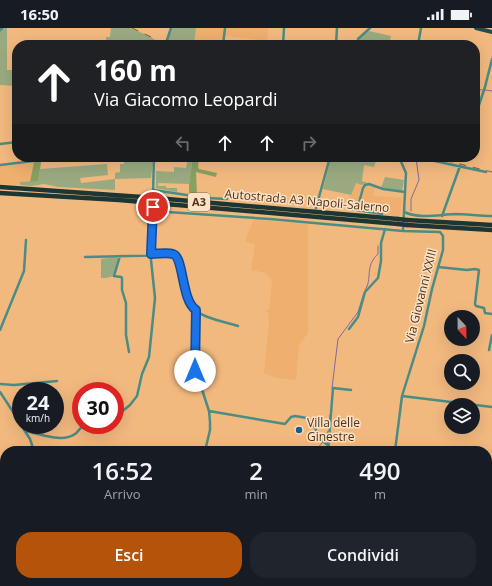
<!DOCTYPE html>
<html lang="it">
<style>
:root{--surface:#171b24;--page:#20242c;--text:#f1f3f6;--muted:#9ea1a6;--accent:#b45309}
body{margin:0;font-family:"Open Sans",sans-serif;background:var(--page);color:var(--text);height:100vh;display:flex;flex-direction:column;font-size:15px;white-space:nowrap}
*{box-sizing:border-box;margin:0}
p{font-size:13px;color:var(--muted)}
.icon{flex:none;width:22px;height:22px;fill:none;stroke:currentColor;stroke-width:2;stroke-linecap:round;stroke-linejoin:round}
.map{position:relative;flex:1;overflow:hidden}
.panel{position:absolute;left:0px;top:418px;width:492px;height:140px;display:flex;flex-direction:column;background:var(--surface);border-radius:16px 16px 0 0;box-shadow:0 4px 16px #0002}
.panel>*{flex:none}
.top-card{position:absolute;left:12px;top:12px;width:468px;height:122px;border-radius:16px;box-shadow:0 4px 16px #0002;background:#202124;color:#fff;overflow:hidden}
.needle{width:26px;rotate:158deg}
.controls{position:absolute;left:444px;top:282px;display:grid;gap:8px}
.controls a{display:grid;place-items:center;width:36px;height:36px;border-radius:50%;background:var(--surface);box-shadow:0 4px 16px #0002;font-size:20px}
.speed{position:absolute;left:12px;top:354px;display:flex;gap:8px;font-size:20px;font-weight:700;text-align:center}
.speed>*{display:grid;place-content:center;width:52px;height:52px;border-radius:50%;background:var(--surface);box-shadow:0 4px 16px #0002;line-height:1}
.speed small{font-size:10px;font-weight:400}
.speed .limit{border:6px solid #d22;background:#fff;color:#111}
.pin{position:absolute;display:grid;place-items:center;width:34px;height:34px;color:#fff;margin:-17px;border:2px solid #fff;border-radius:50%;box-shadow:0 1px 4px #0007}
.me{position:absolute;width:44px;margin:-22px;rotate:0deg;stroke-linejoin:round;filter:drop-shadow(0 0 3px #0008)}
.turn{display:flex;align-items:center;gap:14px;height:84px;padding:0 16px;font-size:18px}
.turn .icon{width:52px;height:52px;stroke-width:2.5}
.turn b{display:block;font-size:28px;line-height:34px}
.lanes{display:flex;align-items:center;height:38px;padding:0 16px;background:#0003;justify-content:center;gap:20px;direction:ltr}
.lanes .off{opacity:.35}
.eta{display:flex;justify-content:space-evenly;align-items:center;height:68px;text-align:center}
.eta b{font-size:24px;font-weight:600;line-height:28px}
.button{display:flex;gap:8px;margin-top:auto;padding:8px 16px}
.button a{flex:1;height:46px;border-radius:16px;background:var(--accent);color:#fff;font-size:16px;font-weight:600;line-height:46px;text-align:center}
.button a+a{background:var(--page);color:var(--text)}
.status{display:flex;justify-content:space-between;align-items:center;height:28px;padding:0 20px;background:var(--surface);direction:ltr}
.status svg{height:11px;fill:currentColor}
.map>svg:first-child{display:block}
</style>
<div class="status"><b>16:50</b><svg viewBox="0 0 49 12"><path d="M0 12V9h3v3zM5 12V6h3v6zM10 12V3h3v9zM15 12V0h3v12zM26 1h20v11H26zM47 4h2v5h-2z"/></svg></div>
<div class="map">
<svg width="492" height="558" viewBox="0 0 492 558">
<rect width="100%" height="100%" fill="#f2b97f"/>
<path fill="#eeaf6f" d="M196,0H224L222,17H194Z
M226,0H268L267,13L225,8Z
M26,129H35L30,154H20V157L0,156V138L26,135Z
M356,155L362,157L356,180L354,182L346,181L348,172Z
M370,157L375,159L373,168L402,170L400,188L383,187V185L359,182V179L364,159Z
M253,192L308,196V305L299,317L296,352L277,350L264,345L269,294L268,284H266V282H269L272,253L266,245L251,242L255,216L245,214Z"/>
<path fill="#99aa80" d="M4,0H7V42H17V58L0,57V3Z
M111,0H130L149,8L163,17H106V9H110Z
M172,0H196L194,17H168L166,16Z
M369,3L391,8L389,17H358C359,9 363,7 369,3Z
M188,129H193L189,156L158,155V158H166V160H177V164L156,160V143L174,144V139L186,140Z
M331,129H377L374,139L364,137L362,153L368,155L362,157L356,155L351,167L323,161Z
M124,131L153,133L151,150L115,151V162L58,159L44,156L32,158L20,157V154L38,153L40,141L107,136L108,147L80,150L81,155L115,151V145L120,144V136H124Z
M385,149L404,152L402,163L381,160Z
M117,229L118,231L114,248L106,250H101V231Z"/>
<path fill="#88a061" d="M35,129H42L38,153L30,154Z
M193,129H199L198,139L199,141L217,145L216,149L196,144L197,166L189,165V156Z"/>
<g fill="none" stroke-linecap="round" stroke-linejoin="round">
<path stroke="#8468a1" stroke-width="1" d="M475,61L482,62
M485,62L492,63
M411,183V171L419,152L416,130
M365,262C373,251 364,239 378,226V218
M332,360L338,311L358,284L364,265
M329,398L330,387
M314,423C320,419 326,410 328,403"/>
<path stroke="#4b8c84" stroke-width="2.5" d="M358,11L370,0
M166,15L171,0
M223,17L225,0
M283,17L284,0
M336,17L337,0
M418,17L421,0
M475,89L485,59L492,31
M0,116L17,114
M253,129H255
M399,129L406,145L403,203
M416,129L486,144
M446,129L460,132L463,129
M0,137L33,133
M153,162L207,170L227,171
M153,166L154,129
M316,180L330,129
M153,183L270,191L403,203L440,204L443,208V222L432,261L424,298L402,368L395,423
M404,184C420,191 437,187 454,186C467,186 479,188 492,188
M382,186L357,182L363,160L365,157L369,156L383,161L405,164
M442,188L460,138
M120,228L114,248L121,249L122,250V262L126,275V307L129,324
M85,229L174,227C181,234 180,241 182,250C184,258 186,269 190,277C197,289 225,294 238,298
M438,239L467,242L475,241L479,242L475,276L476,278L484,280L485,285L492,286
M196,283L195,340L209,383L210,394V402L205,423
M349,301L358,289L365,264L378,250L381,233V215L385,201
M0,302L24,243L26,212
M489,322L492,307
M0,356L14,357L57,353
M0,364L21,396
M402,368L492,379
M209,383L285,396L291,389L295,388L307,390L314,398L321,412L329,418
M115,389L130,377L137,368L142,346L149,329L155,270L151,232L153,179
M21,397L30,411L34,423
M26,403C38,406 63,415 75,406C78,404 79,401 82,399L101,401L106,397
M328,423L333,360L351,362
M487,435L492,436
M0,473L5,481
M487,530L492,534
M228,553V558
M406,553V558
M58,558L59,553
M100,558H112
M272,558L271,555L279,557"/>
<path stroke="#4b8c84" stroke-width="3" d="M0,2L2,0"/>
<path stroke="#1f4d48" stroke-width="4" d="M476,0L492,4"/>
<path stroke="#1e3633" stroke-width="4.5" d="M0,159L156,170L398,191
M0,165L119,172L398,196
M407,192L492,197
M407,197L492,202"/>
<path stroke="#7f5d3b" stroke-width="1" stroke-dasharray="7 7" stroke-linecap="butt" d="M132,0L151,9L164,17
M432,129L492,144"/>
<path stroke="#1e3633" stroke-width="4.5" d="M398,191L407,192
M398,196L407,197"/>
</g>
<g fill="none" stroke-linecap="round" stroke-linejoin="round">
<defs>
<path id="route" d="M153,179L151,226C158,226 167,224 173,226C184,229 181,272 196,282L195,343"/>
</defs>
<use href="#route" stroke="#114b97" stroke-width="10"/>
<use href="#route" stroke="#1a73e8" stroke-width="7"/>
</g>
<circle fill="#165d92" stroke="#fee1c4" stroke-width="1.5" cx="299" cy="402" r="4"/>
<g text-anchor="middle" stroke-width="3" stroke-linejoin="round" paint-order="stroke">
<rect fill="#fee1c4" stroke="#81684e" stroke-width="1" x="188" y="165" width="22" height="18" rx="3"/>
<g font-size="11" font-weight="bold" fill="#4b341c">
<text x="199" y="178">A3</text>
</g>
<g font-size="12" fill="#4b341c" stroke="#fee1c4">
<text transform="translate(307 173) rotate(5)" y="4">Autostrada A3 Napoli-Salerno</text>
<text transform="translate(421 268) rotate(-76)" y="4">Via Giovanni XXIII</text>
</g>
<g font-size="12" fill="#4b341c" stroke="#fee1c4" text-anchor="start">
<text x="307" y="399">Villa delle<tspan x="307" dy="14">Ginestre</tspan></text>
</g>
</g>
</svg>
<div class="controls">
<a><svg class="needle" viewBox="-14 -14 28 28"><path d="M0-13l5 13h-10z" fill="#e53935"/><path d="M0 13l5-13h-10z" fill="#9ea1a6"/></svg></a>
<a><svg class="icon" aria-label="search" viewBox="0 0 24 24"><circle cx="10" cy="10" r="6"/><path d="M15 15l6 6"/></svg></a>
<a><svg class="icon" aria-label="layers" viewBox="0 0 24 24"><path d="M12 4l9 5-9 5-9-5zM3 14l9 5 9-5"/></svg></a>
</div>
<div class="speed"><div>24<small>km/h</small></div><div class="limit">30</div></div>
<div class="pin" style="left:153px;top:179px;background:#d93025"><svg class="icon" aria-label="arrive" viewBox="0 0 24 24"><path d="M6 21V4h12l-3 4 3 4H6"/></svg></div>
<svg class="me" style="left:195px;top:343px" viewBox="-20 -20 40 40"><circle r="19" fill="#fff"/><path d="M0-13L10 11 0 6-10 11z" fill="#1a73e8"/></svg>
<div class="top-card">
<div class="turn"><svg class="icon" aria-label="ahead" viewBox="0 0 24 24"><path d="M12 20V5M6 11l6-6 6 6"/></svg><div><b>160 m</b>Via Giacomo Leopardi</div></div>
<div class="lanes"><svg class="icon off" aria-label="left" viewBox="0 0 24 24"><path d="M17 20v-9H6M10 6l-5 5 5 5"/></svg><svg class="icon" aria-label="ahead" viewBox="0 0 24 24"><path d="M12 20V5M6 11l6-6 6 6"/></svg><svg class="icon" aria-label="ahead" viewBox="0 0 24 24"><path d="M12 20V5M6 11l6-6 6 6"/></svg><svg class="icon off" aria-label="right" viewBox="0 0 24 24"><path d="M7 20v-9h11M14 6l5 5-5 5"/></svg></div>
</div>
<section class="panel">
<div class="eta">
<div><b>16:52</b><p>Arrivo</p></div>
<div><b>2</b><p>min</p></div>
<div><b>490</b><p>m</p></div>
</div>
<div class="button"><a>Esci</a><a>Condividi</a></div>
</section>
</div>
